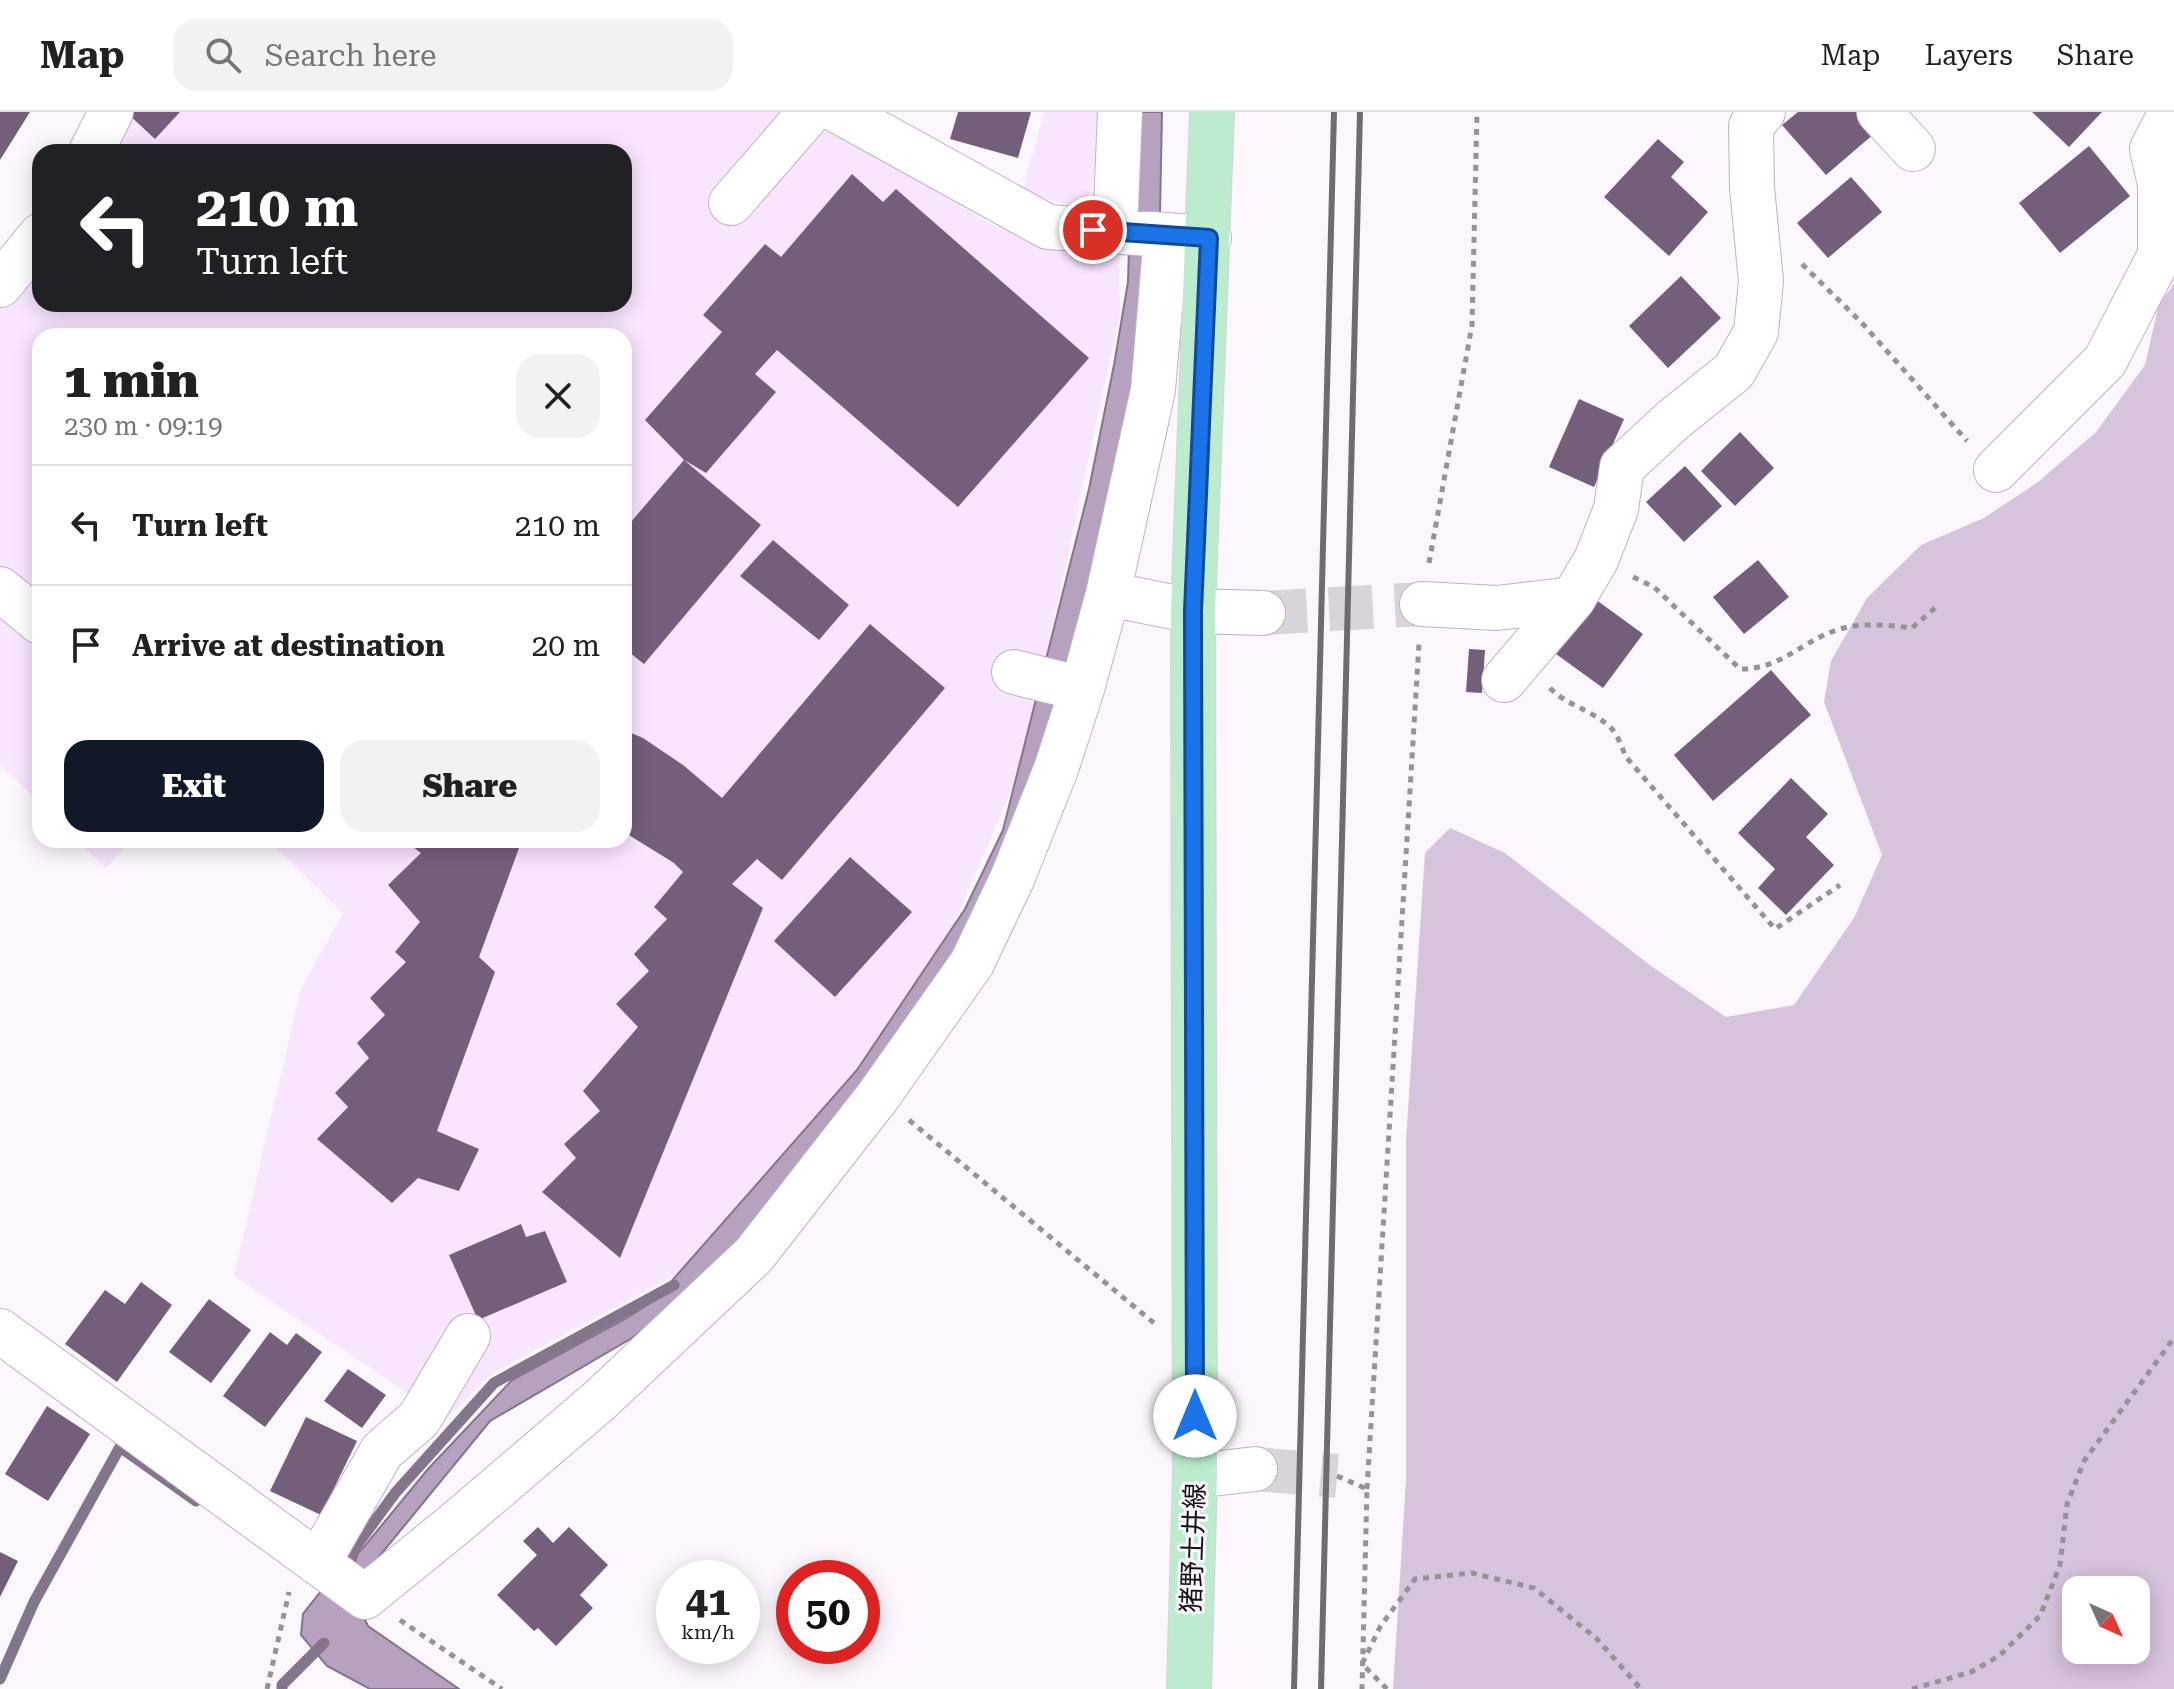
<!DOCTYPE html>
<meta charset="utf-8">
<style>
:root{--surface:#fff;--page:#f2f2f2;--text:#202124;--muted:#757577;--line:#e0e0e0;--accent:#111827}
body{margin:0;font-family:"Roboto Serif","Noto Sans JP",serif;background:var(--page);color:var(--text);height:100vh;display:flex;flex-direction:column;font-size:30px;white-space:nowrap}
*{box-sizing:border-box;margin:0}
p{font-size:26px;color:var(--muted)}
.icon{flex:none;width:44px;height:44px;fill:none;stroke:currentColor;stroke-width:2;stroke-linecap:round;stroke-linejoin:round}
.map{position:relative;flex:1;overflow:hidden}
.side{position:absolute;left:32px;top:216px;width:600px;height:520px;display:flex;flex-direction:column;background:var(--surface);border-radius:24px;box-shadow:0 4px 20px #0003}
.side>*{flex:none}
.top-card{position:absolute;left:32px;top:32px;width:600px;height:168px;border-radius:24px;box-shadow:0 4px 20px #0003;background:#202124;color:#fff;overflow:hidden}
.needle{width:52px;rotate:135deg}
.buttons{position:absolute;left:2062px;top:1464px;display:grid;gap:16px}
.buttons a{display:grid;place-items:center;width:88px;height:88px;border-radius:16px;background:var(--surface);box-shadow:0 4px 20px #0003;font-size:40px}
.speed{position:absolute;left:656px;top:1448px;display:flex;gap:16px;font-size:40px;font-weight:700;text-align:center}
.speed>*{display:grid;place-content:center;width:104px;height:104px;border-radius:50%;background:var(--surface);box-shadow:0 4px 20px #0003;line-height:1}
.speed small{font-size:20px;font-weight:400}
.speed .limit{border:12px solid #d22;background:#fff;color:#111}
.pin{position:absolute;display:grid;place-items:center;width:68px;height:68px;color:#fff;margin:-34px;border:4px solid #fff;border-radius:50%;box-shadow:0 2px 8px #0007}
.me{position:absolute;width:88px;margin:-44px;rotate:0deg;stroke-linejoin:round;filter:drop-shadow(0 0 6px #0008)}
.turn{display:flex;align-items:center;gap:28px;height:168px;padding:0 32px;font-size:36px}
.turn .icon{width:104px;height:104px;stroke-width:2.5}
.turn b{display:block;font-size:56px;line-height:68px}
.round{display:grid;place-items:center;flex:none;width:84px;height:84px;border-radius:24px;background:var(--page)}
.headline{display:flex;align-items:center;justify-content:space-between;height:136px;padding:0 32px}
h1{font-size:48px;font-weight:800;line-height:60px}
.button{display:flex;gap:16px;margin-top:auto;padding:16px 32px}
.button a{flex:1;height:92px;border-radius:24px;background:var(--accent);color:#fff;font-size:32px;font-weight:800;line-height:92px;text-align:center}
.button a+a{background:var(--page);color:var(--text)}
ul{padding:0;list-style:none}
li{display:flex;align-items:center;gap:24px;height:120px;padding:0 32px;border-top:2px solid var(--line)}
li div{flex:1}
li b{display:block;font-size:30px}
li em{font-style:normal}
header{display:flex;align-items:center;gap:48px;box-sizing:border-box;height:112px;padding:0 40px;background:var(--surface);border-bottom:2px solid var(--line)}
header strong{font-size:38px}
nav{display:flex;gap:44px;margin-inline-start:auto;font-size:28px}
.search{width:560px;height:72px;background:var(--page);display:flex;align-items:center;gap:20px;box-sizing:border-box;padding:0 28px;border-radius:24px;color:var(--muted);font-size:30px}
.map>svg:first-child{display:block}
</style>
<header>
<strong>Map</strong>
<div class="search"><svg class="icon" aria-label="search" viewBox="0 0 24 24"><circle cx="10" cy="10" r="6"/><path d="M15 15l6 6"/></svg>Search here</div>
<nav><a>Map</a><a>Layers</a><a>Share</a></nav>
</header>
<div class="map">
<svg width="2174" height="1577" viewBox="0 0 2174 1577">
<rect width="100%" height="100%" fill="#fbf7fc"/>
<path fill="#f8e5fe" d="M95,0H804L998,116L1119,136L1120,202L1022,654L948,825L851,967L680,1160L491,1262L446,1307L234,1164L301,877L343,801L268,728H624V224H40V691L0,652V143L40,97V192H624V40H75Z
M1044,0H1098L1094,68L1085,96L1022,81Z
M77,728H130L106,757Z"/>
<path fill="#d6c3dc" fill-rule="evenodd" d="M2174,172V1577H1393L1406,1368V1028L1425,741L1450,716L1505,741L1651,854L1726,905L1794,893L1854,806L1882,743L1824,590L1831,549L1867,486L1921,433L1984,406L2038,370L2096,320L2145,253L2159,192ZM2076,1478H2136V1538H2076Z"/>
<path fill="#b6a1be" stroke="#85758b" stroke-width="2" d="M1133,0H1162L1160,101L1147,259L1076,531L990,794L902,931L705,1169L632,1226L490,1309L364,1463L357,1491L368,1514L459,1577H370L327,1554L301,1523L303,1502L325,1474L363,1436L428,1357L512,1268L625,1207L655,1188L857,958L965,797L1003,718L1089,377L1114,253L1128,170Z"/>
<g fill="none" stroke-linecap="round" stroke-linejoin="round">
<path stroke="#85758b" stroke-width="11" d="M348,1461L354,1437L396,1380L494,1271L674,1173
M0,1567L34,1490L120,1335L196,1389
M282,1577V1573L324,1531"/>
</g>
<path fill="#735f7a" d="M0,0H30L0,48Z
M126,0H180L155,27Z
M958,0H1031L1018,46L950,27Z
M1798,0H1858L1875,21L1826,63L1782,13Z
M2032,0H2102L2069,35Z
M1658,27L1684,50L1671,65L1708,100L1669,144L1604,85Z
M2089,34L2130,84L2060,141L2019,91Z
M852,62L883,90L896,77L1089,246L958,395L777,238L755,262L776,280L706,361L684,348L761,413L644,552L629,540L624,546V418L684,348L645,308L722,220L703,203L765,132L781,145Z
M1851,65L1882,100L1828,146L1797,111Z
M1681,164L1721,206L1668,256L1629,214Z
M1579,287L1624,307L1594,375L1549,355Z
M1740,320L1774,356L1735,394L1701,359Z
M1685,354L1722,394L1684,430L1646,390Z
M773,428L849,493L819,528L740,464Z
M1758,448L1789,485L1744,522L1713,485Z
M1595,487L1643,522L1603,576L1556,542Z
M870,512L945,576L782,768L757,747L732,772L763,796L620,1146L542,1080L576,1046L564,1032L600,999L583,979L638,915L616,892L649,859L634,842L667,807L654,795L683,760L674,751L624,720V618L643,626L683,653L722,686Z
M1469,537L1485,538L1482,581L1466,580Z
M1771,558L1811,603L1713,689L1674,643Z
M1791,666L1828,702L1806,725L1834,753L1786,803L1758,776L1775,757L1738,721Z
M411,728H522L479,845L495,860L437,1019L479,1037L459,1079L418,1066L392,1091L317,1027L348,995L335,981L369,946L357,931L385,903L370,886L406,850L395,840L420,810L388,773L421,741L408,731Z
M850,745L912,800L835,885L774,829Z
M521,1112L526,1125L545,1119L567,1170L478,1208L449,1143Z
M141,1170L172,1193L117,1270L65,1232L105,1178L125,1192Z
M209,1187L251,1218L211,1271L169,1240Z
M270,1220L287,1233L296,1221L322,1240L265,1315L223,1284Z
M348,1257L386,1283L362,1316L324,1289Z
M47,1294L90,1322L48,1389L5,1362Z
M306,1305L357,1329L321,1403L270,1379Z
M538,1415L553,1431L569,1415L608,1453L580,1483L593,1496L556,1534L538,1516L534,1519L497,1483L537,1443L523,1429Z
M0,1440L18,1449L0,1485Z"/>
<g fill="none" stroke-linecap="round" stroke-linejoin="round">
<path stroke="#d8d4d9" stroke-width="44" stroke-dasharray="44 22" stroke-linecap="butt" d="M1263,501L1422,492
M1255,1357L1337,1364"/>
<defs>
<path id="minor" d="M840,0L1048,115L1209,126
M1879,0L1913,37
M91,40L111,0
M731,91L810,0
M1115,120L1120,0
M0,173L40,124
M1996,358L2105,249L2160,143V72L2152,37L2171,0
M0,477L40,510
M1108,482L1153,278L1166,123
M1422,492L1497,496L1573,487L1596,448L1616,397L1622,355L1673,308L1734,259L1756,220L1761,169L1752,76L1751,14L1763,0
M1014,560L1082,577
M1504,568L1573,487
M0,1219L365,1485L455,1412L599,1289L754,1143L879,983L972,851L1012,767L1056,657L1082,577L1108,482L1193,499L1263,501
M1195,1364L1255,1357
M318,1451L382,1339L419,1307L468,1224"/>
<path id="major" d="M1189,1577L1195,1364L1193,499L1212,0"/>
</defs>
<use href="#minor" stroke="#c2b0c8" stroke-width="46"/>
<use href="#major" stroke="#d5d3d5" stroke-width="46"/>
<path stroke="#979298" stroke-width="5" stroke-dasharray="6 6" stroke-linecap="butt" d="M1802,152L1862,211L1967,329
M1429,451L1472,213L1477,0
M1633,465L1654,475L1740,557C1782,557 1800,530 1837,518C1860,510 1889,513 1912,516L1936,495
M1550,576C1567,594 1593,598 1611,616C1618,623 1622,636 1626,645L1775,817L1840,773
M909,1008L1154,1211
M1337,1364L1367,1377L1362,1577
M1367,1377L1419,532
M400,1508L502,1577
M267,1577L289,1480
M1387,1577L1362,1552L1380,1515L1415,1467L1472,1461L1534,1476L1597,1527L1641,1577
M1912,1577L1971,1560L1999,1544L2040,1504L2060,1453L2067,1392L2084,1349L2174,1226"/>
<use href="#minor" stroke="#fff" stroke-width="44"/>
<use href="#major" stroke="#bceccd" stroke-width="44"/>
<path stroke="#706b72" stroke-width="6" d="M1294,1577L1334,0
M1321,1577L1360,0"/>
</g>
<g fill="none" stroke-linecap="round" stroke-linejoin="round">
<defs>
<path id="route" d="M1093,118L1209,126L1193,499L1195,1304"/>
</defs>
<use href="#route" stroke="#114b97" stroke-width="20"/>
<use href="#route" stroke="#1a73e8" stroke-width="14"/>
</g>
<g text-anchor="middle" stroke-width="6" stroke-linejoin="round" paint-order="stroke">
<g font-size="26" fill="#130d15" stroke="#fbf7fc">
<text transform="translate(1193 1436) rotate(-88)" y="9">猪野土井線</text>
</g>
</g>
</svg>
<div class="buttons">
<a><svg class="needle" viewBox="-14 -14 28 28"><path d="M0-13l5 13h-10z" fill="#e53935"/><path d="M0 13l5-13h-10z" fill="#757577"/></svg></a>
</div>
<div class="speed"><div>41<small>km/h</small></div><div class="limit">50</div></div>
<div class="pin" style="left:1093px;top:118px;background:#d93025"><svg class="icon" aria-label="arrive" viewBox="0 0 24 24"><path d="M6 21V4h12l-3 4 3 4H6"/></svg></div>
<svg class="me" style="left:1195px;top:1304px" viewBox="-20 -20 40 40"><circle r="19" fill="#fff"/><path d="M0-13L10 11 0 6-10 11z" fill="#1a73e8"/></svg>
<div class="top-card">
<div class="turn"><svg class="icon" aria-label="left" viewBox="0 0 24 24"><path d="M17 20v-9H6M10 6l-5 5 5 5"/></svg><div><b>210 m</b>Turn left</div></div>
</div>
<section class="side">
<div class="headline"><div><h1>1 min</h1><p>230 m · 09:19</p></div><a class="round"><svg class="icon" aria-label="close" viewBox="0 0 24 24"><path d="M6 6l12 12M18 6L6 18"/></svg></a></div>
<ul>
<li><svg class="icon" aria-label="left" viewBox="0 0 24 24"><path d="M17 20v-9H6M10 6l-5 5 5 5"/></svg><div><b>Turn left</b></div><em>210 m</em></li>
<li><svg class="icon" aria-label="arrive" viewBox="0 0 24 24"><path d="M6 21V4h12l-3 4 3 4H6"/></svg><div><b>Arrive at destination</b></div><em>20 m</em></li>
</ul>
<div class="button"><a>Exit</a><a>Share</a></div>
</section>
</div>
